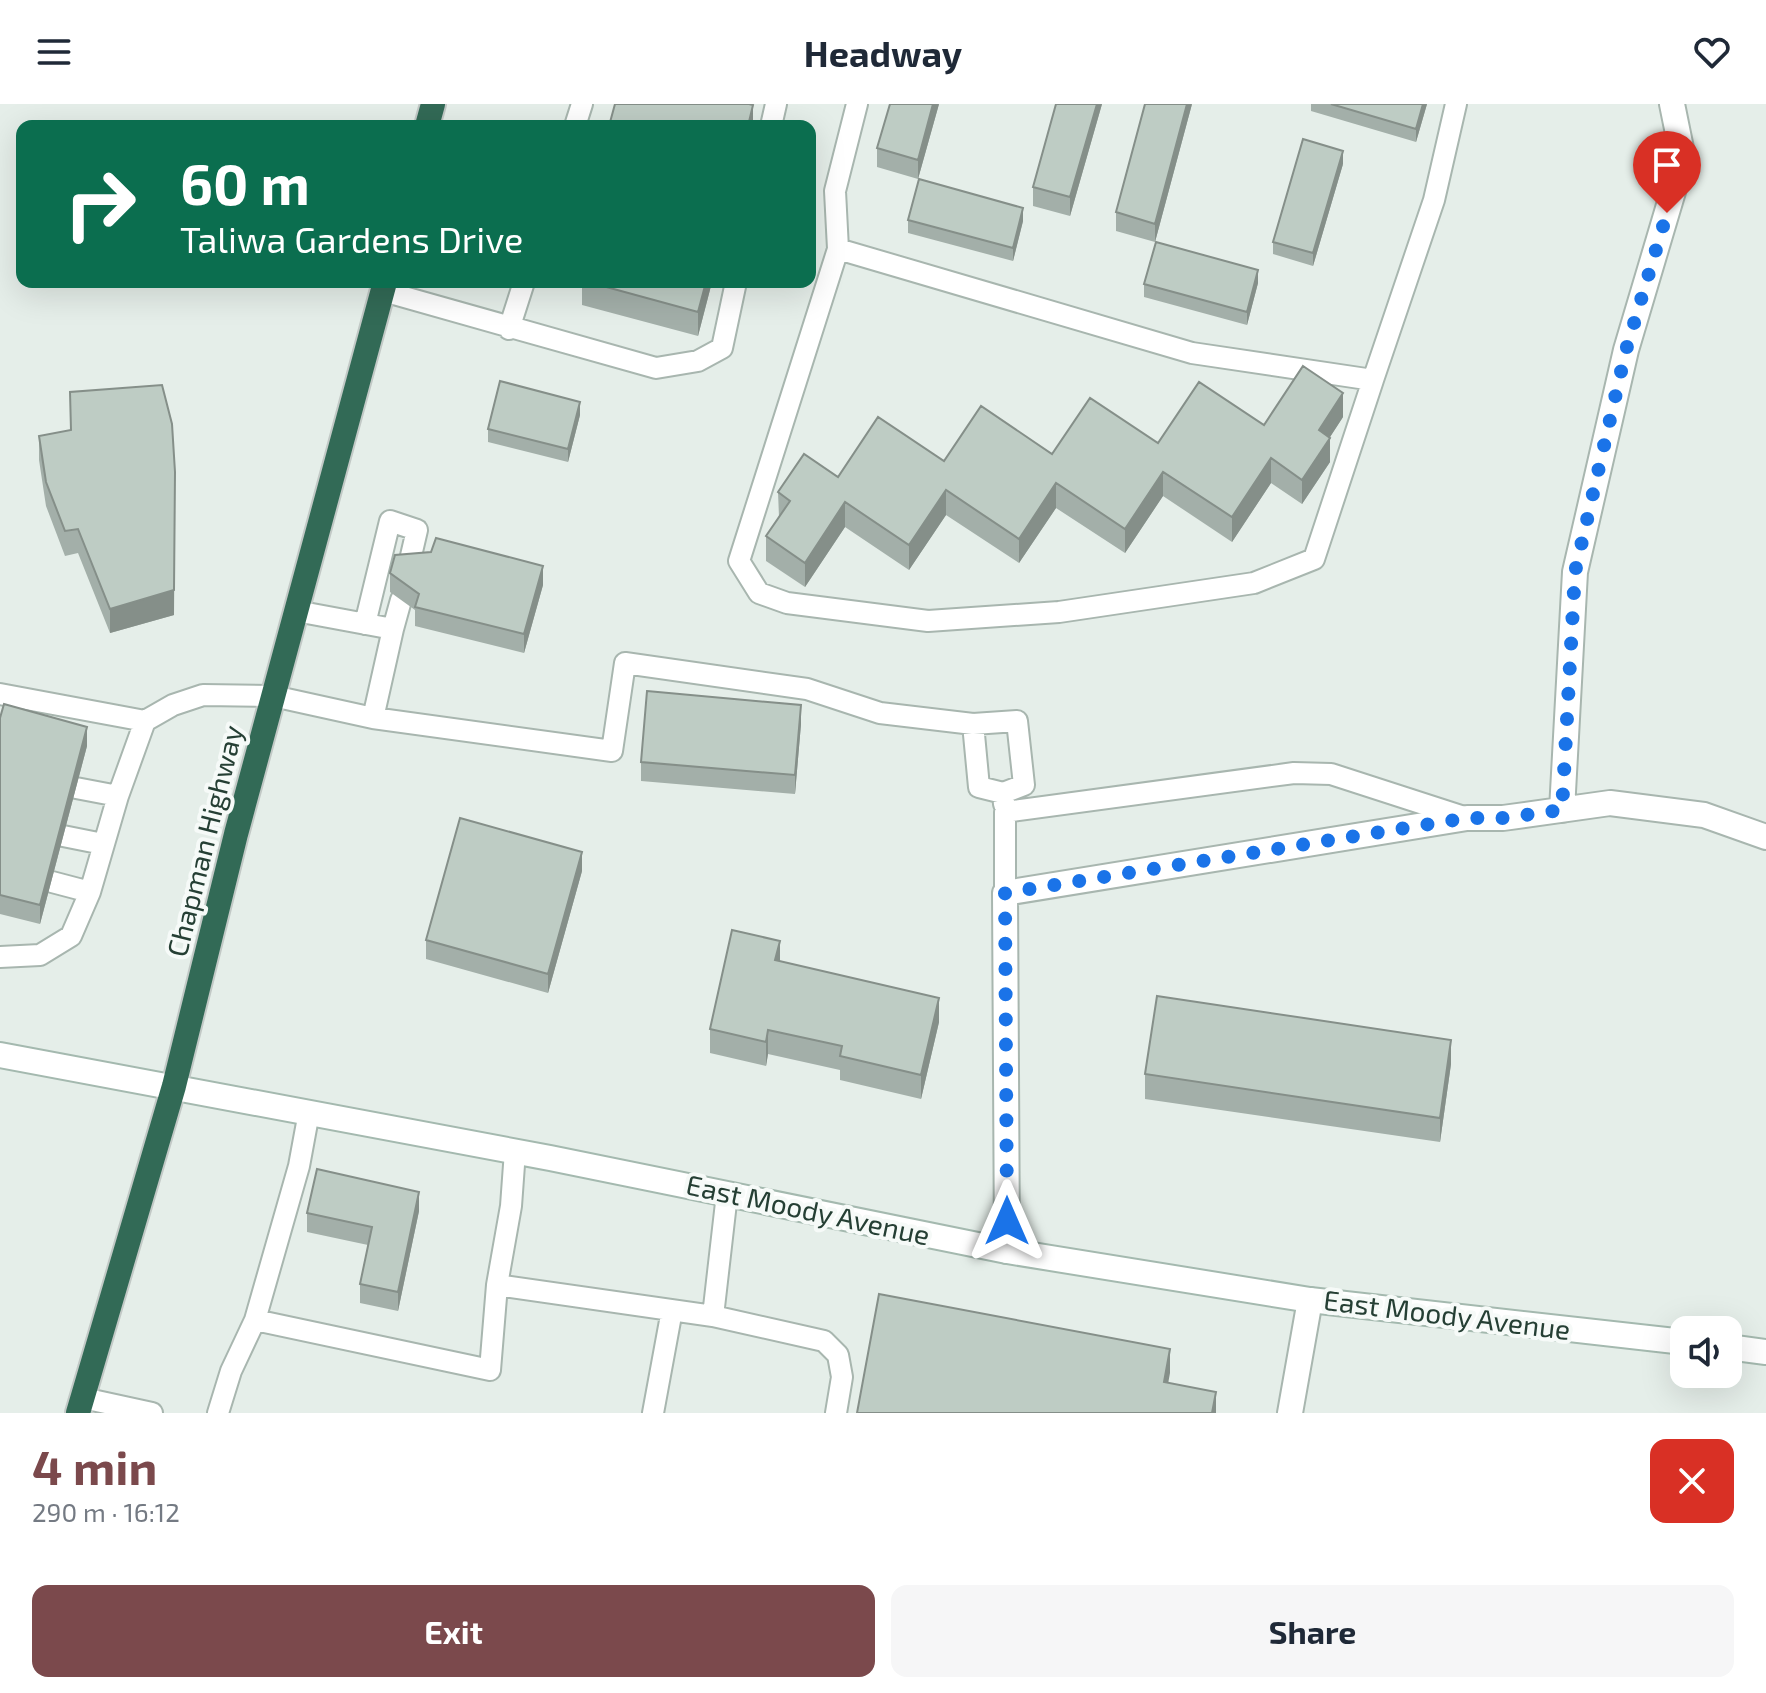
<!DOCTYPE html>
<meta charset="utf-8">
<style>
:root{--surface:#fff;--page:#f6f6f7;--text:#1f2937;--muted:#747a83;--accent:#7b494c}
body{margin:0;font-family:"Exo 2",sans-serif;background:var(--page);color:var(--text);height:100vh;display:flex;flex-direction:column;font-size:30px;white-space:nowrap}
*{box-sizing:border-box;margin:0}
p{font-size:26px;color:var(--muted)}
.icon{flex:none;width:44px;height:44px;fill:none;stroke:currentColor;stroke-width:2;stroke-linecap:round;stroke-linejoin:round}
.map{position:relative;height:1309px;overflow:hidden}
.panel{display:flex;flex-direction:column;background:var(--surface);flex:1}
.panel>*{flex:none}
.guide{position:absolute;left:16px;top:16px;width:800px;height:168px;border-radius:16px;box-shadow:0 8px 32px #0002;background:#0b6e4f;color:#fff;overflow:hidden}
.tools{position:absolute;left:1670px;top:1212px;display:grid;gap:16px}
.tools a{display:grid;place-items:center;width:72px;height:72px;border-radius:16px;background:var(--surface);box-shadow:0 8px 32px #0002;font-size:40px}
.pin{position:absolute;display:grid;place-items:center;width:68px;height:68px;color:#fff;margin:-82px -34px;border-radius:50% 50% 50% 0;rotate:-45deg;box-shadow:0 0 8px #0007}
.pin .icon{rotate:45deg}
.me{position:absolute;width:88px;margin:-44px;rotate:0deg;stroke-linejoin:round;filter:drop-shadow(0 0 6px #0008)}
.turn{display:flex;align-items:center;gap:28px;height:168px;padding:0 32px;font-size:36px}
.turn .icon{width:104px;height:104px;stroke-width:2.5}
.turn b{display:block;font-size:56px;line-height:68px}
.round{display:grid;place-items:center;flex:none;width:84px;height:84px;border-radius:16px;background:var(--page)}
.summary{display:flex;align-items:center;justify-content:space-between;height:136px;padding:0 32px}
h1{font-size:48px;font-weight:700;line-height:60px;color:var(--accent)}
.cta{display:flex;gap:16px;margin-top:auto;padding:16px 32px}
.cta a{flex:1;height:92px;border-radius:16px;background:var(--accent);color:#fff;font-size:32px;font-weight:700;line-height:92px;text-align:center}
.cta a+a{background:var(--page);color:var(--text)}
header{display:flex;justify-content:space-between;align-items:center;height:104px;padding:0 32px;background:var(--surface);font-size:36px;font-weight:700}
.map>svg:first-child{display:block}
</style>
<header><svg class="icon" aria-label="menu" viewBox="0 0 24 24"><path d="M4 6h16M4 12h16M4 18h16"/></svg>Headway<svg class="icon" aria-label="heart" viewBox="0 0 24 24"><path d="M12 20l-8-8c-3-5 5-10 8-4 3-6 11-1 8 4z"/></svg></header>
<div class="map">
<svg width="1766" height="1309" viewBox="0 0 1766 1309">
<rect width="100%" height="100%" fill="#e5eee9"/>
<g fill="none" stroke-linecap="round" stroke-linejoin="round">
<defs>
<path id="lane" d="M575,22L582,0
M771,22L776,0
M838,145L835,87L857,0
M383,187L656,264L698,257L722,244L736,178
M509,225L524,178
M1373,276L1314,455L1254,479L1059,508L928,517L787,499L759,489L739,457L838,145L1192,249L1373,276L1434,96L1456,0
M296,507L393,525L373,614
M365,520L390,417L417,426L407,469
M393,525L401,496
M0,590L145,617
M973,620L979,683L1003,689L1004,700
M76,684L118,692
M63,732L103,740
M52,778L90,788
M1005,789V708L1294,669L1331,670L1467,714
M0,853L40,851L71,832L90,788L118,692L145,617L173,601L203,591L273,592L373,614L612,647L625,559L807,585L880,609L973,620L1017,617L1024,681L1003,689
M497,1181L713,1212L727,1090
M713,1212L824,1237L838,1251L842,1273L836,1309
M255,1216L490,1266L497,1181L511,1102L515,1047
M83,1294L152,1309
M218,1309L231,1267L255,1216L299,1062L309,1008
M653,1309L672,1206"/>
<path id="street" d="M1562,706L1575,468L1626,246L1683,54L1672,0
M1007,1147L1005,789L1467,714H1503L1610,699L1704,711L1766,733
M1290,1309L1310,1196"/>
<path id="secondary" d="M0,951L550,1054L1007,1147L1310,1196L1684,1238
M1728,1243L1766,1248"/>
<path id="highway" d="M427,22L433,0
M78,1309L174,982L236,730L385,178"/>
</defs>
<use href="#lane" stroke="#a8b6af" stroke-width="24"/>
<use href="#street" stroke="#a8b6af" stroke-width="28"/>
<use href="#secondary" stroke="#a4b9af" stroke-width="28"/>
<use href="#highway" stroke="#c2c9c6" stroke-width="28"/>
<use href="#lane" stroke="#fff" stroke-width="20"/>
<use href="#street" stroke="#fff" stroke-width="24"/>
<use href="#secondary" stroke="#fff" stroke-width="24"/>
<use href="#highway" stroke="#326a56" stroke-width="24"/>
</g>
<path fill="#a3afa9" d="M939,0L918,75L877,63V44Z
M1056,0H1102L1070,112L1033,102V83Z
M1192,0L1155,138L1116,127V108Z
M1311,0H1427L1416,38L1311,7Z
M1343,60L1313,162L1273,150V138Z
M908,116L1023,117L1013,157L908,129Z
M582,178H712L698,232L582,201Z
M1258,179L1247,221L1144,193V180Z
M70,288L174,511L110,529L78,449L65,452L46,402L39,356V332L70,326Z
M580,311L568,358L488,338V325Z
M1343,313L1330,333V358L1302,400L1271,379L1232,438L1163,392L1125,449L1056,404L1019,459L946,411L909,466L845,423L805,483L766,457V432L779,413L778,388L838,373L944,357L1052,350L1158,339L1264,321Z
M390,469L543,481L524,549L415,522V506L390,488Z
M0,614L87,642L40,820L0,810Z
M801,620L795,690L641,677V658Z
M582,767L548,889L426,855V836Z
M780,857L939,918L921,995L840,976V966L768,950L766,962L710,949V925Z
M1451,960L1440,1038L1145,995V970Z
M419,1107L398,1207L360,1199V1180L368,1141L307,1128V1109Z"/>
<path fill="#858f89" d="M933,0H939L918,75V56Z
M1097,0H1102L1070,112V93Z
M1187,0H1192L1155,138V120Z
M1423,0H1427L1416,38V25Z
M753,1V22H748Z
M1343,47V60L1313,162V149Z
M1023,104V117L1013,157V144Z
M1258,166V179L1247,221V208Z
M706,178H712L698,232V208Z
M1343,289V313L1319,350V326Z
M580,298V311L568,358V345Z
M1330,334V358L1302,400V376Z
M1271,354V379L1232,438V413Z
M175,368L174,511L110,529V505Z
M1163,368V392L1125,449V425Z
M1056,379V404L1019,459V435Z
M946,386V411L909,466V441Z
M845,398V423L805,483V459Z
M543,462V481L524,549V530Z
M801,601V620L795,690V671Z
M87,623V642L40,820V801Z
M582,748V767L548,889V870Z
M780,837V862L775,856Z
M939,894V918L921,995V971Z
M768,926V950L766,962V938Z
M1451,936V960L1440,1038V1014Z
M419,1088V1107L398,1207V1188Z
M1170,1245V1269L1164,1302V1278Z
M1216,1288V1309H1212Z"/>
<path fill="#beccc4" stroke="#858f89" stroke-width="2" d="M615,0H749L753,1L748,22H609Z
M890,0H933L918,56L877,44Z
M1056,0H1097L1070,93L1033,83Z
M1145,0H1187L1155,120L1116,108Z
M1331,0H1423L1416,25Z
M1303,35L1343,47L1313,149L1273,138Z
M919,75L1023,104L1013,144L908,116Z
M1156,138L1258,166L1247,208L1144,180Z
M588,178H706L698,208Z
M1303,262L1343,289L1319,326L1330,334L1302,376L1271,354L1232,413L1163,368L1125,425L1056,379L1019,435L946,386L909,441L845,398L805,459L766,432L790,397L778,388L804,350L838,373L878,313L944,357L981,302L1052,350L1090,294L1158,339L1199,278L1264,321Z
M500,277L580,298L568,345L488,325Z
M162,281L172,320L175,368L174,486L110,505L78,425L65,427L46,378L39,332L71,326L70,288Z
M436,434L543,462L524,530L415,503L419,490L390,469L395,451L431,448Z
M647,587L801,601L795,671L641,658Z
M4,600L87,623L40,801L0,791V614Z
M460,714L582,748L548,870L426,836Z
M732,826L780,837L775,856L939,894L921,971L840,952L842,942L768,926L766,938L710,925Z
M1157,892L1451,936L1440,1014L1145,970Z
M317,1065L419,1088L398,1188L360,1180L372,1123L307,1109Z
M879,1190L1170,1245L1164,1278L1216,1288L1212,1309H857Z"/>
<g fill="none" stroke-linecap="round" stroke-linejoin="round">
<path stroke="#1a73e8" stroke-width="14" stroke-dasharray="0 25.2" d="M1007,1117L1005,789L1467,714H1503L1562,706L1575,468L1626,246L1667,109"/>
</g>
<g text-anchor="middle" stroke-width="8" stroke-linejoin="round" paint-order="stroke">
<g font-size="28" fill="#253f34" stroke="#f6faf8">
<text transform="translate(205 737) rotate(-76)" y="10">Chapman Highway</text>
<text transform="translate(808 1106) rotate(12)" y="10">East Moody Avenue</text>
<text transform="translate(1447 1211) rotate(7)" y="10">East Moody Avenue</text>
</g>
</g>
</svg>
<div class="tools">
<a><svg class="icon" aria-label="sound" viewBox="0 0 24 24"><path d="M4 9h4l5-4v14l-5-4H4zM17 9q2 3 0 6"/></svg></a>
</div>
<div class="pin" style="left:1667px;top:109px;background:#d93025"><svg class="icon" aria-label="arrive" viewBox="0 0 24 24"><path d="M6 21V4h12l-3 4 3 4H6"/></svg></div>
<svg class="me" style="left:1007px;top:1117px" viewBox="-20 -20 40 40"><path d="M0-17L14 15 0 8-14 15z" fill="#1a73e8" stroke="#fff" stroke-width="4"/></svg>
<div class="guide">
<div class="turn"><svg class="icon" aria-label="right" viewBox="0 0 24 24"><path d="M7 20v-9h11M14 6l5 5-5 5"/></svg><div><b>60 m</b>Taliwa Gardens Drive</div></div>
</div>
</div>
<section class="panel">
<div class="summary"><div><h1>4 min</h1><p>290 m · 16:12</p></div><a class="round" style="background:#d93025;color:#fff"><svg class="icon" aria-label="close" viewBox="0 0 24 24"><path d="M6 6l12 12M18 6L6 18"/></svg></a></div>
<div class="cta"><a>Exit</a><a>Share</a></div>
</section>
